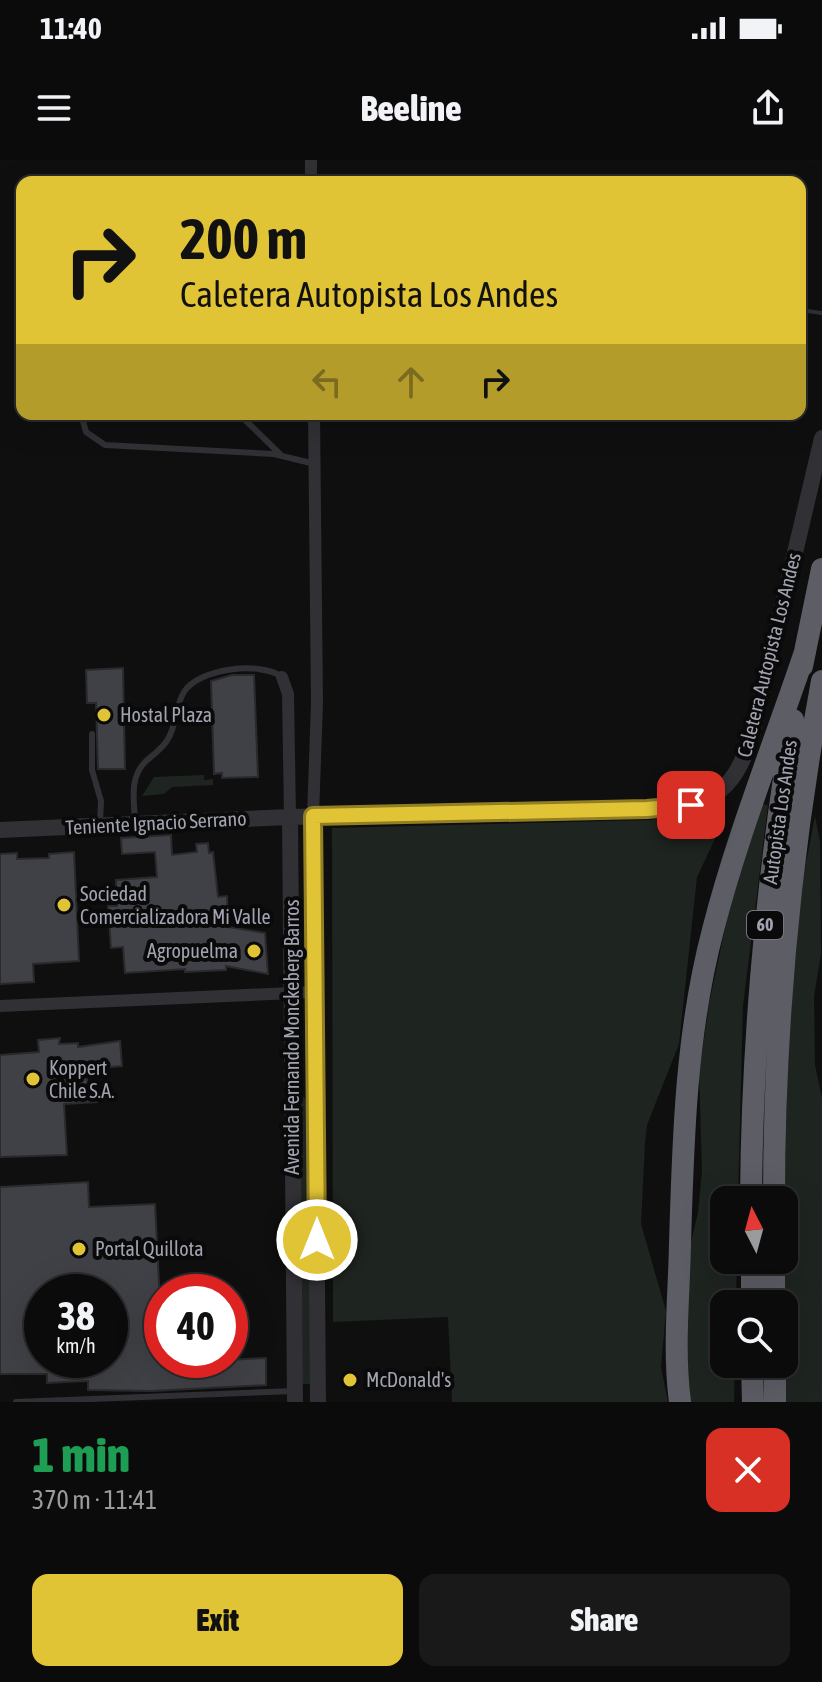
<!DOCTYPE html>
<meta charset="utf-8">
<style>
:root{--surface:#0b0b0c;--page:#19191a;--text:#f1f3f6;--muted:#9a9b9d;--line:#2b2b2d;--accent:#e1c336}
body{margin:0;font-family:"Asap Condensed",sans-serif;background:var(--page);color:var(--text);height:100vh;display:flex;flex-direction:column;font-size:30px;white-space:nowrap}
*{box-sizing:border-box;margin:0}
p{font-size:26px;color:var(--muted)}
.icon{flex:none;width:44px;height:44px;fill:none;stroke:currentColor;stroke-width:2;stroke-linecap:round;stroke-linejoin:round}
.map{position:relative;height:1242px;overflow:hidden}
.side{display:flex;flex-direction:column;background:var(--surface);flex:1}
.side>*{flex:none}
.guide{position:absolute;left:16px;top:16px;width:790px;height:244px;border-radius:16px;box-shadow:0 8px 32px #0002,0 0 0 2px var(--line);background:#e1c336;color:#111;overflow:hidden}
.needle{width:52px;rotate:354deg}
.controls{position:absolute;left:710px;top:1026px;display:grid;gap:16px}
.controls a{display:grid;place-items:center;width:88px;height:88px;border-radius:16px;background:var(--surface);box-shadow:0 8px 32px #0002,0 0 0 2px var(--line);font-size:40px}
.speed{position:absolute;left:24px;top:1114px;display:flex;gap:16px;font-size:40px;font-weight:700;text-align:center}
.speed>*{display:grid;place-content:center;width:104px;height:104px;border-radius:50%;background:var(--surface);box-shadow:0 8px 32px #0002,0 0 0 2px var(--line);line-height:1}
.speed small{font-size:20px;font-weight:400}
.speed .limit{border:12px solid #d22;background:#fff;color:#111}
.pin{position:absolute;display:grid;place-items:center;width:68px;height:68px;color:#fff;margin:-34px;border-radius:16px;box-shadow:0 4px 12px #0006}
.me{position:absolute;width:88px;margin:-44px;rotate:0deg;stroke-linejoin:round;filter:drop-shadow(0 0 6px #0008)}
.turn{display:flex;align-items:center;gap:28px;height:168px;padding:0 32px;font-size:36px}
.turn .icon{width:104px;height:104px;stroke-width:2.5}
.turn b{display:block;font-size:56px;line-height:68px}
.lanes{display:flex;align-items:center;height:76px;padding:0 32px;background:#0003;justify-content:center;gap:40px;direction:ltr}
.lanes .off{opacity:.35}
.round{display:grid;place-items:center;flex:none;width:84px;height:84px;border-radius:16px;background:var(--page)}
.head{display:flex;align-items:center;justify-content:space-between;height:136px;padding:0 32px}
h1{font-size:48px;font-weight:800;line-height:60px;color:#1e9e55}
.action{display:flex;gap:16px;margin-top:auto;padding:16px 32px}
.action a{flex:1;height:92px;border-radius:16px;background:var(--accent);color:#111;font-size:32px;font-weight:800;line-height:92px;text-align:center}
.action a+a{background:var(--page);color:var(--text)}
.status{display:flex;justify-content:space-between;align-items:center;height:56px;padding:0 40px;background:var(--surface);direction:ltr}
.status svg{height:22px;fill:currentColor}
header{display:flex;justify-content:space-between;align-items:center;height:104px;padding:0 32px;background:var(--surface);font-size:36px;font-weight:800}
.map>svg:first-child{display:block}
</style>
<div class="status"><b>11:40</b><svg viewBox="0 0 49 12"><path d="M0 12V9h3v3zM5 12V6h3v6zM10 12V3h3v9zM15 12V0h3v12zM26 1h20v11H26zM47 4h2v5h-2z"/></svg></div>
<header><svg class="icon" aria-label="menu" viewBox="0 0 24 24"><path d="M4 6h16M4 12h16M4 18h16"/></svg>Beeline<svg class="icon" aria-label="share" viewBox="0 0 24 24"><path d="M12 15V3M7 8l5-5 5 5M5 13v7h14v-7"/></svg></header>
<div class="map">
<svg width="822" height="1242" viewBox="0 0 822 1242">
<rect width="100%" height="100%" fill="#0f0f10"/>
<path fill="#1e241f" d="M204,615V620L213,619V625L172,627L164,634L142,636L154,617Z
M721,643L725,658L697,717L679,884L647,965L645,983L641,1064L666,1151L661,1207L668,1242H452L448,1157L333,1162L332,668L651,660L708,649Z
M760,644L768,645L743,846L738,1040H724V1100H737L736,1144H724V1204H735L734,1242H686L681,1198L691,1082L698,1052L702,1011L699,912L710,839L731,740Z
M815,656L820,681L821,794L814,836L815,905L822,938V1242H785L783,1100L790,787Z
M299,934L305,938L308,951L311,1224H301Z"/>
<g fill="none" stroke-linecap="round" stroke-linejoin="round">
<path stroke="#2c3139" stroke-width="4" d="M800,150L822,153"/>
</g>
<path fill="#404146" stroke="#2a292c" stroke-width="2" fill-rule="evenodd" d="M123,508L125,609H98L96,543H87L86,510Z
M232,515H254L258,617L222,618V613L214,614L211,521Z
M171,675L172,695L197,692L196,684L208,683L209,693L213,692L218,737L227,736L228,767L265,773L268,814L226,806V810L185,812V809L125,813L123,787L111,788L108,746H117L116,720L157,717L155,692L122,694L121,678Z
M74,692L79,801L33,804L34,822L0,824V694L17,693V699L49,698V694Z
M60,878L59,884L78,883V887L120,881L122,906L86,909L88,931L96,930L97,942L64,944L67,995L0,997V895L39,892L38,880Z
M88,1022L89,1047L155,1044L163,1203L266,1198V1225L152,1231L88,1230V1221L47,1223V1214H0V1027ZM42,1132H110V1200H42Z"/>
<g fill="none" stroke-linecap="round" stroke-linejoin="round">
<path stroke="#303035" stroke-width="6" d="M81,254L86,272L105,285L274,294L315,304
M239,254L281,295
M92,574V610L101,641L100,662
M135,661C134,639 129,618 146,601C153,595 163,588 168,579C177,564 175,546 184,532C199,508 261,501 282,517
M16,1242L295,1231"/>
<path stroke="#303035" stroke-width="12" d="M311,0V22
M282,517L288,534L290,657
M313,656L317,543L314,254
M0,846L315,832"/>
<path stroke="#303035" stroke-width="16" d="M313,656L318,1242
M290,657L295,1242
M0,670L290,657L647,649C710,645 732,637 752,575L822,278"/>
<path stroke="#5d5e65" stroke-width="22" d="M802,506L822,409
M751,1040C752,878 767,719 793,560
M774,1040C774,865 790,693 822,521
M752,1100V1144
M774,1100V1144
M752,1204L753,1242
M775,1204V1242
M680,1242C673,1189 679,1137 680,1084C683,979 686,872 713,770C737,676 774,584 805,492"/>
</g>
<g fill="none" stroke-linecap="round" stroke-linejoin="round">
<defs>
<path id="route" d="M317,1080L313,656L647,649L691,645"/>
</defs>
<use href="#route" stroke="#927f23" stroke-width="20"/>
<use href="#route" stroke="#e1c336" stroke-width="14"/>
</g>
<g fill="#e1c336" stroke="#0a0a0b" stroke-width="3">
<circle cx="104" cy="555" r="8"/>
<circle cx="64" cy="745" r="8"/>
<circle cx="254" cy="791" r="8"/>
<circle cx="33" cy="919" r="8"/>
<circle cx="79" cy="1089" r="8"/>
<circle cx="350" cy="1220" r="8"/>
</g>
<g text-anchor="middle" stroke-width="8" stroke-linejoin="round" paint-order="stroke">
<rect fill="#0a0a0b" stroke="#74757e" stroke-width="2" x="747" y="751" width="36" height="28" rx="6"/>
<g font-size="18" font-weight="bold" fill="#a1a3b0">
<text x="765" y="771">60</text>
</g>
<g font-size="20" fill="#a1a3b0" stroke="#0a0a0b">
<text transform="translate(769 495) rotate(-76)" y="7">Caletera Autopista Los Andes</text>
<text transform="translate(780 652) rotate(-82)" y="7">Autopista Los Andes</text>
<text transform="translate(156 663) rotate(-3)" y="7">Teniente Ignacio Serrano</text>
<text transform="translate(292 877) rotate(-90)" y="7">Avenida Fernando Monckeberg Barros</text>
</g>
<g font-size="20" fill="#a1a3b0" stroke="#0a0a0b" text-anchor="start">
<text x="120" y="562">Hostal Plaza</text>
<text x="80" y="741">Sociedad<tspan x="80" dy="23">Comercializadora Mi Valle</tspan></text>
<text x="238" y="798" text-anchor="end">Agropuelma</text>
<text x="49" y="915">Koppert<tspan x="49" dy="23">Chile S.A.</tspan></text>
<text x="95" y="1096">Portal Quillota</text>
<text x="366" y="1227">McDonald's</text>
</g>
</g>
</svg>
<div class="controls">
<a><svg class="needle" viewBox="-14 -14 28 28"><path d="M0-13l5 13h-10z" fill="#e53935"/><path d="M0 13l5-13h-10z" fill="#9a9b9d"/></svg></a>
<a><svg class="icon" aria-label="search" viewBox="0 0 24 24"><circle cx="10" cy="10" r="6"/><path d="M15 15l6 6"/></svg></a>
</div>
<div class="speed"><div>38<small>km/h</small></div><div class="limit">40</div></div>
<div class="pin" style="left:691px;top:645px;background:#d93025"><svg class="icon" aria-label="arrive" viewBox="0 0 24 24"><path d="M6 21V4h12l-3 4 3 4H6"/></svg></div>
<svg class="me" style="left:317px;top:1080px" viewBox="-20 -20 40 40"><circle r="17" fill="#e1c336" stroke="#fff" stroke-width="3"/><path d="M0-11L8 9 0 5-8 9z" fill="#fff"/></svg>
<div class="guide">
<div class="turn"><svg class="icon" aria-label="right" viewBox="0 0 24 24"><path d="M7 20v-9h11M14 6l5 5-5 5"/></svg><div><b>200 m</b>Caletera Autopista Los Andes</div></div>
<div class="lanes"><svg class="icon off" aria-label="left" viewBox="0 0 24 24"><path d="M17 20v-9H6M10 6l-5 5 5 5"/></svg><svg class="icon off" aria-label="ahead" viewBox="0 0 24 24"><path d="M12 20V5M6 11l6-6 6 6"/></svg><svg class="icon" aria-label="right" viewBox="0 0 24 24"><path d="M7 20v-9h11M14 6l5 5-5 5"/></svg></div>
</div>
</div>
<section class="side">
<div class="head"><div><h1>1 min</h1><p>370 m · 11:41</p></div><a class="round" style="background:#d93025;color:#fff"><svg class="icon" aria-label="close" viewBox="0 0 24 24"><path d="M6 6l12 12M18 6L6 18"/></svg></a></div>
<div class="action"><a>Exit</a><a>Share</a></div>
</section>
